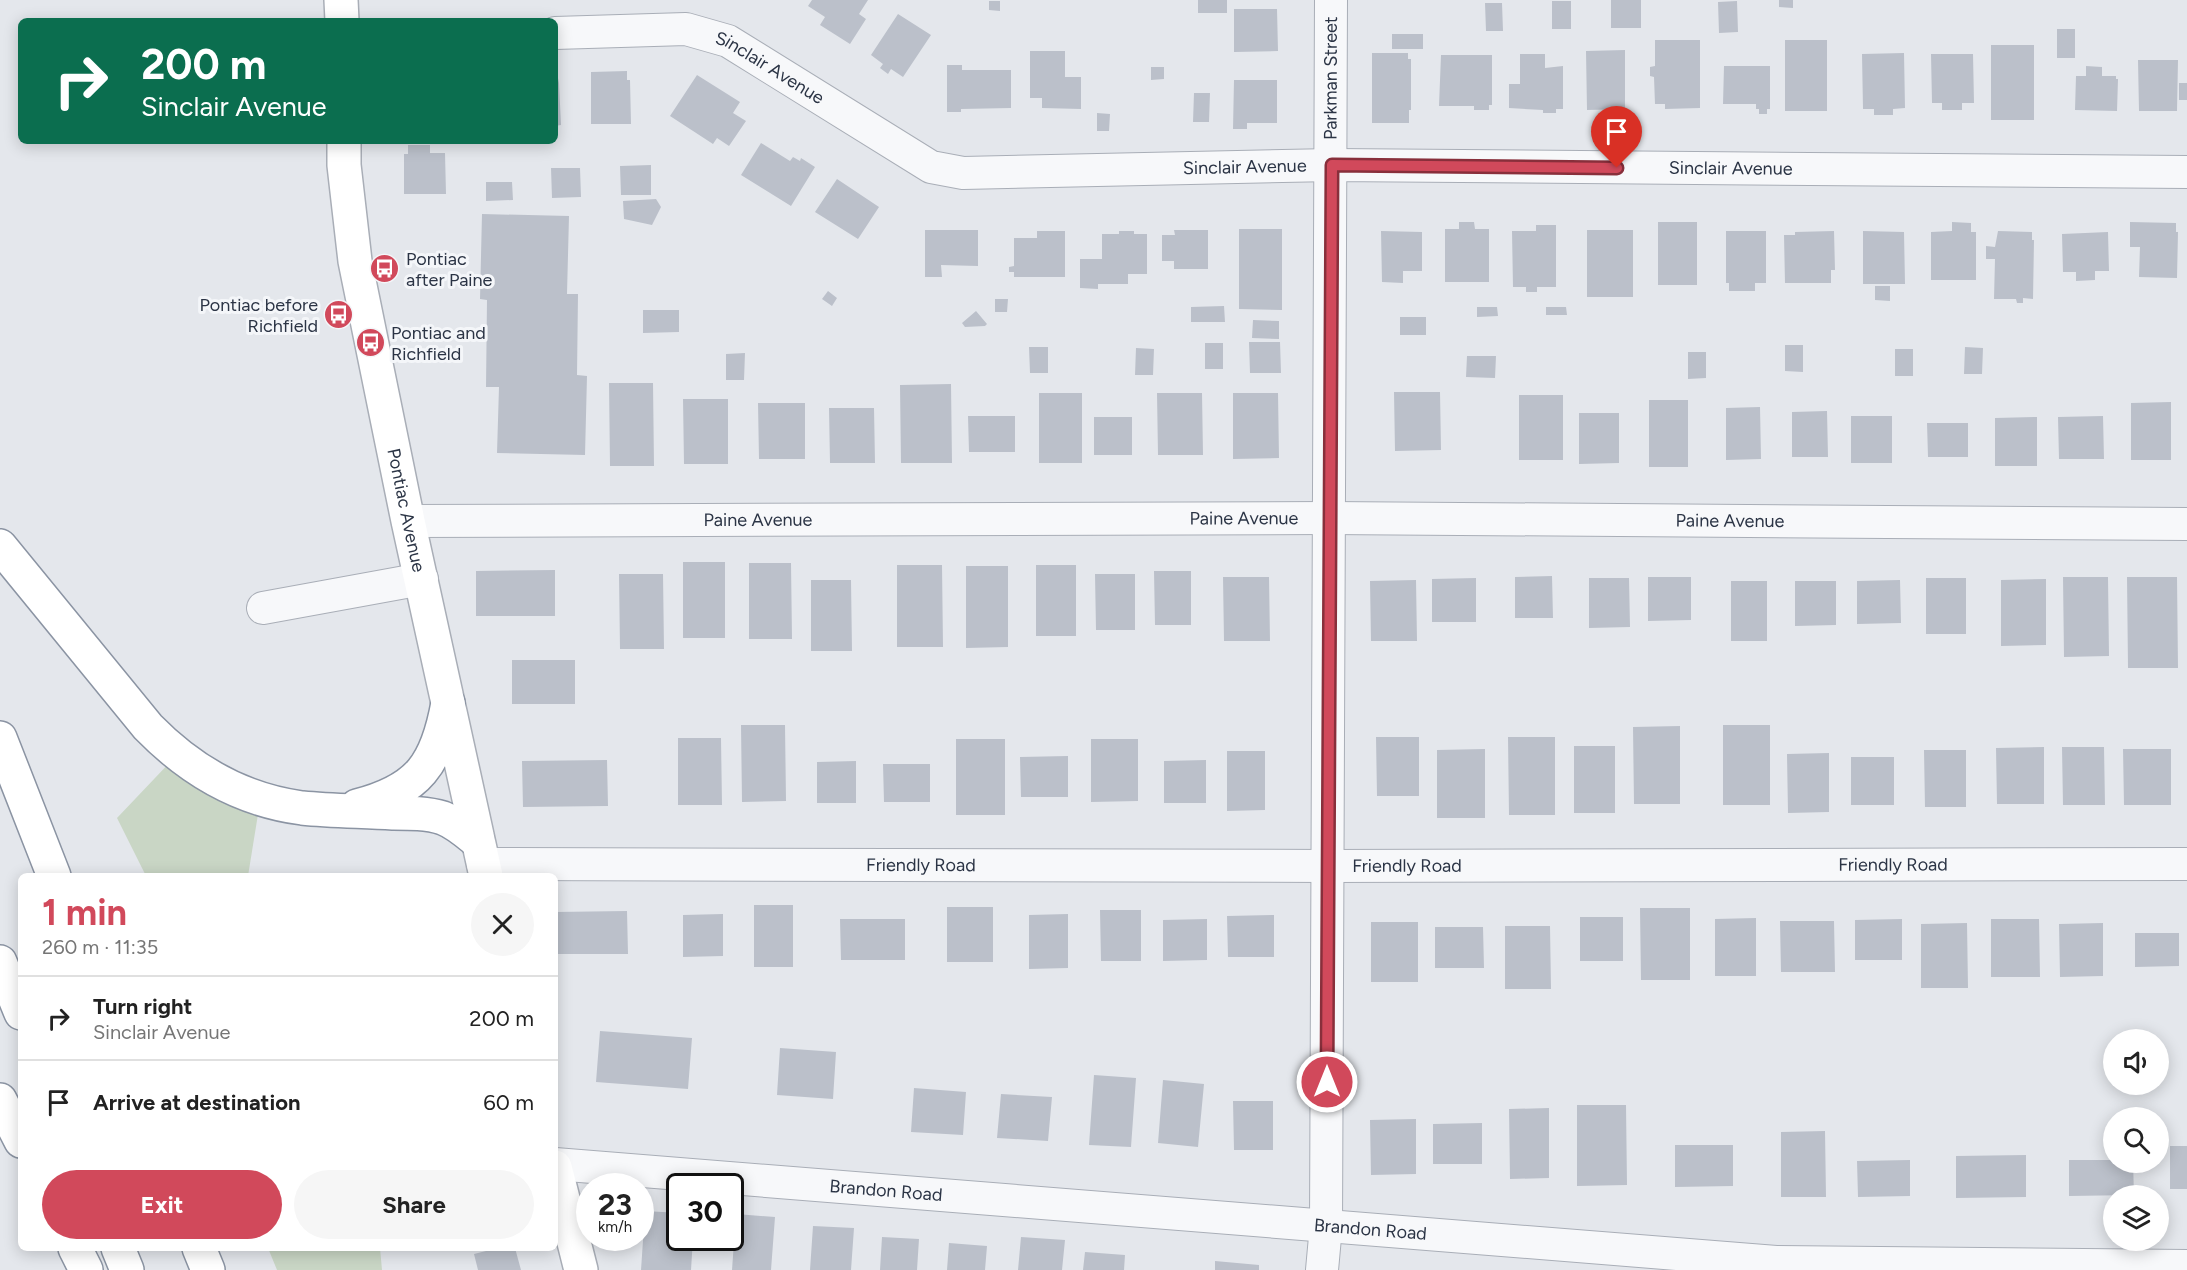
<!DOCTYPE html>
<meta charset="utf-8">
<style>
:root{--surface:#fff;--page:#f6f6f6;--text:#222;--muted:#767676;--line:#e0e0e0;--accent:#d1495b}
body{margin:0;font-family:Figtree,sans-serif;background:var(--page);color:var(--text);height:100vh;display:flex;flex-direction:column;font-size:22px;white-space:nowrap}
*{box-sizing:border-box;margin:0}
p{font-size:20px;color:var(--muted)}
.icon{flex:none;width:33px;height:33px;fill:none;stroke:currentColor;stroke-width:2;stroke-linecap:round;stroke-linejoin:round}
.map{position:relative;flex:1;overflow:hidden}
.panel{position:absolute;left:18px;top:873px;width:540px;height:378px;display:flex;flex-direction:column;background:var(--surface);border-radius:9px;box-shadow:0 3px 15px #0003}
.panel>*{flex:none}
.top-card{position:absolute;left:18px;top:18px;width:540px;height:126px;border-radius:9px;box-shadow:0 3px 15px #0003;background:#0b6e4f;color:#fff;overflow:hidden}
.fabs{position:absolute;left:2103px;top:1029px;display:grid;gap:12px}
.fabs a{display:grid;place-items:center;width:66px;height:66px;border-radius:50%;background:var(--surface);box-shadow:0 3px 15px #0003;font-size:30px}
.speed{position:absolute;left:576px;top:1173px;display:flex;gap:12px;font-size:30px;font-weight:700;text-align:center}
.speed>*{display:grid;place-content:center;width:78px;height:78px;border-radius:50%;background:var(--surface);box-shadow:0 3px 15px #0003;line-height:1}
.speed small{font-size:15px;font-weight:400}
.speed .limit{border:3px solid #111;border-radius:9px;background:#fff;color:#111}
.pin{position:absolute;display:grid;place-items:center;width:51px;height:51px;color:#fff;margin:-62px -26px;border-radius:50% 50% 50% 0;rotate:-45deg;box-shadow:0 0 6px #0007}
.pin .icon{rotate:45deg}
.me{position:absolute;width:66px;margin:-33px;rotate:0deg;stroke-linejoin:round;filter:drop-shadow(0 0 4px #0008)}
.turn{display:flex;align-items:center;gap:21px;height:126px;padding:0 24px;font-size:27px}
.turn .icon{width:78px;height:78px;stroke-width:2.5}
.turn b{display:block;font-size:42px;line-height:51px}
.round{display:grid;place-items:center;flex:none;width:63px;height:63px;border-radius:32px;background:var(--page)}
.head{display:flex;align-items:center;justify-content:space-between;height:102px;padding:0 24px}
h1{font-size:36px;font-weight:700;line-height:45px;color:var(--accent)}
.primary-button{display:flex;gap:12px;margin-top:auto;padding:12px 24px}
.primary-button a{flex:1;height:69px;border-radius:36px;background:var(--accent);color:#fff;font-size:24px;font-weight:700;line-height:69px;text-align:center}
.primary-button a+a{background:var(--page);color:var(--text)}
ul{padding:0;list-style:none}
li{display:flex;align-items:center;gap:18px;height:84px;padding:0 24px;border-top:2px solid var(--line)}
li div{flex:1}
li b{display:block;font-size:22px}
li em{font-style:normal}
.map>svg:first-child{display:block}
</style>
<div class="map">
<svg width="2187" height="1270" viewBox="0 0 2187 1270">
<rect width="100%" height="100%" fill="#e4e7ec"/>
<path fill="#c9d6c5" d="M174,758L259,808L248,876H146L117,818Z
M268,1248H380L382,1270H277Z"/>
<path fill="#bbc0ca" d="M812,0H868L859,14L866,19L850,44L820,25L825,17L808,6Z
M1198,0H1227V13H1198Z
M1611,0H1641V28H1611Z
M1779,0H1793V8L1779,7Z
M989,1H1000V11L989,10Z
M1552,1H1571V29H1552Z
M1737,1L1738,32L1719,33L1718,2Z
M1485,3H1502L1503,31H1486Z
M1234,9H1277L1278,51L1234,52Z
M898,14L931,35L903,77L891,69L888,74L880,68L883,64L871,55Z
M2057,29H2075V58H2057Z
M1392,34H1423V49H1392Z
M1655,40H1700V108L1665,109V104H1655L1654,77L1650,76V67L1655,66Z
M1785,40H1827V111H1785Z
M1991,45H2034V120H1991Z
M1625,50V109L1587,110L1586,51Z
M1030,51H1065V77H1081V109L1042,108V98H1030Z
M1372,53H1408V59H1411V110H1409V123H1372Z
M1904,53L1905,108L1893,109V115H1874V109H1863L1862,54Z
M1520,54H1545V68L1563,66V109H1556V113H1543V110L1509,108V84H1520Z
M1931,54H1973L1974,103H1962V110H1942V103H1932Z
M1441,55H1492V105H1489V110H1474V106H1439Z
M2138,60H2178L2177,111H2139Z
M947,65H962V70H1011V108L961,109V112H947Z
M1724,66H1770V109H1767V114H1759V109H1756V104H1723Z
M2086,66L2102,67V76H2116V79H2118L2117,111L2075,110L2076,76H2086Z
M1151,67H1164V79L1151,80Z
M627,71V80H630L631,124H591V72Z
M555,73H557L559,83L561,125L555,126Z
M697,75L740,102L733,113L746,121L729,146L717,138L713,144L670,116Z
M1234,80H1277V123H1247V129H1233Z
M2179,83H2187V100H2179Z
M1194,93H1210L1209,122H1193Z
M1097,113L1110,114L1109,131H1097Z
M761,143L790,161L793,157L800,161L801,158L815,167L791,206L741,175Z
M408,145H430V153H445L446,194H404V154H408Z
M651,165V195H621L620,166Z
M551,168H580L581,197L552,198Z
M837,179L879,207L858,239L815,212Z
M486,182H512L513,200L486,201Z
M656,199L661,207L652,225L624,219L623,201Z
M482,214L569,216L567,294H578L577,375L587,376L585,455L497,453L499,387H486L487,300L480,299Z
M1459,222H1474L1475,229H1489V282H1445V229H1459Z
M1658,222H1697V285H1658Z
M1952,222L1971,223V232H1976V280H1931V232L1952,231Z
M2130,222L2176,223V232H2178L2177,278L2139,277L2140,247H2130Z
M1536,225H1556V287H1537V292H1526V287H1513L1512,231H1536Z
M1239,229H1282V310L1239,309Z
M925,230H978V266L941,265L942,277H925Z
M1174,230H1208V269H1174V261H1162V235H1175Z
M1587,230H1633V297H1587Z
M1037,231H1065V277H1014V272H1009V267L1014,266V238H1037Z
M1119,231H1134V234H1147V274H1128V284H1098V289L1080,288V259H1102V234H1119Z
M1381,231L1422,232V271H1403V283L1382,282Z
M1726,231H1766V283H1755V291H1729V283H1726Z
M1834,231L1835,270H1831V283H1785L1784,235H1795V232Z
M1863,231L1904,232L1905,284H1863Z
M1998,231L2032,232V240H2034L2033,299L2023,298V303H2017L2016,299H1994L1995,259H1986V246L1995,247Z
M2108,232L2109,271H2095V280L2076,281V272H2063L2062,234Z
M1875,286H1890V301L1875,300Z
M828,291L837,298L832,306L822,299Z
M995,299H1008L1007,312H995Z
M1224,306L1225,322H1191V307Z
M1477,307H1497L1498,316L1477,317Z
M1546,307H1566L1567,315H1546Z
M643,310H679V332L643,333Z
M976,311L987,324L985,326L965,327L962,323Z
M1400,317H1426V335H1400Z
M1253,320L1279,321V339L1252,338Z
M1249,342H1280L1281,373H1250Z
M1205,343H1223V369H1205Z
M1785,345H1803V372L1785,371Z
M1029,347H1048V373H1030Z
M1965,347L1983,348L1982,374H1964Z
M1136,348L1154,349L1153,375H1135Z
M1895,349H1913V376H1895Z
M1688,352H1706V378L1688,379Z
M745,353L744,380H726V354Z
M1467,356H1496L1495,378L1466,377Z
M609,383H653L654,466H610Z
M951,384L952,463H901L900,385Z
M1394,392H1440L1441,450L1395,451Z
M1039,393H1082V463H1039Z
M1157,393H1202L1203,455H1158Z
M1233,393H1278L1279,458L1233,459Z
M1519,395H1563V460H1519Z
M683,399H728V464H684Z
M1649,400H1688V467H1649Z
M2171,402V460H2131V403Z
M758,403H805V459H759Z
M1760,407L1761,459L1726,460V408Z
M829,408H874L875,463H830Z
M1827,411L1828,457H1792V412Z
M1579,413H1619V463L1579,464Z
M968,416H1015V452H969Z
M1851,416H1892V463H1851Z
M2103,416L2104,459H2059L2058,417Z
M1094,417H1132V455H1094Z
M2037,417V466H1995V418Z
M1927,423H1968V457H1928Z
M683,562H725V638H683Z
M749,563H791L792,639H749Z
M897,565H942L943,647H897Z
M1036,565H1076V636H1036Z
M966,566H1008V647L966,648Z
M555,570V616H476V571Z
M1154,571H1191V625H1155Z
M619,574H663L664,649H620Z
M1095,574H1135V630H1096Z
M1552,576L1553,618H1515V577Z
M1223,577H1269L1270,641H1224Z
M1648,577H1691V620L1648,621Z
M2063,577H2108L2109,656L2064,657Z
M2127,577H2177L2178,668H2128Z
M1476,578V622H1432V579Z
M1589,578H1629L1630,627L1589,628Z
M1926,578H1966V634H1926Z
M2046,579V645L2001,646V580Z
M811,580H851L852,651H811Z
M1416,580L1417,641H1371L1370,581Z
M1900,580L1901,623L1857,624V581Z
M1731,581H1767V641H1731Z
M1795,581H1836V625L1795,626Z
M512,660H575V704H512Z
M741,725H785L786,801L742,802Z
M1723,725H1770V805H1723Z
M1680,726V804H1634L1633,727Z
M1376,737H1419V796H1377Z
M1508,737H1555V815H1509Z
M678,738H721L722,805H678Z
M956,739H1005V815H956Z
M1091,739H1138V801L1091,802Z
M1574,746H1615V813H1574Z
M2044,747V804H1997L1996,748Z
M2062,747H2104L2105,805H2063Z
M1485,749V818H1437V750Z
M2123,749H2171V805H2124Z
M1924,750H1966V807H1925Z
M1227,751H1265V810L1227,811Z
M1829,753V812L1788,813L1787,754Z
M1068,756V797H1021L1020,757Z
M1851,757H1894V805H1851Z
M607,760L608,806L523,807L522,761Z
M1206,760V803H1164V761Z
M856,761V803H817V762Z
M883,764H930V802H884Z
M754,905H793V967H754Z
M947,907H993V962H947Z
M1640,908H1690V980H1641Z
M1100,910H1141V961H1101Z
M627,911L628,954H555V912Z
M723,914V956L683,957V915Z
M1068,914V968L1029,969V915Z
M1274,915V957H1228L1227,916Z
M1580,917H1623V961H1580Z
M1756,918V976H1715V919Z
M840,919H905V960H841Z
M1207,919V960L1163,961V920Z
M1902,919V960H1855V920Z
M1991,919H2039L2040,977H1991Z
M1780,921H1834L1835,972H1781Z
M1371,922H1418V982H1371Z
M1967,923L1968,988H1921V924Z
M2103,923V976L2060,977L2059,924Z
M1505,926H1550L1551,989H1505Z
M1435,927H1483L1484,968H1435Z
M2135,933H2179V966L2135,967Z
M600,1031L692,1038L688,1089L596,1082Z
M780,1048L836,1052L833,1099L777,1095Z
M1094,1075L1136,1078L1131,1147L1089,1145Z
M1163,1080L1204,1084L1198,1147L1158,1143Z
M914,1088L966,1092L963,1135L911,1132Z
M1001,1094L1052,1097L1048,1141L997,1138Z
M1233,1101H1273V1150H1234Z
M1577,1105H1626L1627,1185L1577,1186Z
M1549,1108V1178L1510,1179L1509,1109Z
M1416,1119V1174L1371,1175L1370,1120Z
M1482,1123V1164H1433V1124Z
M1825,1131L1826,1197H1781V1132Z
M1675,1145H1733V1186L1675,1187Z
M2170,1146H2187V1189H2170Z
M2026,1155V1197L1956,1198V1156Z
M1910,1160V1196L1858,1197L1857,1161Z
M2069,1160H2114V1162H2133L2134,1195L2069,1196Z
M645,1211L680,1213V1238H693L691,1270H641Z
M736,1214L775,1217L771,1270H732Z
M813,1226L854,1228L851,1270H810Z
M882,1237L919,1239L917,1270H880Z
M1021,1237L1065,1240L1062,1270H1018Z
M949,1243L987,1246L985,1270H947Z
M498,1248H515L521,1270H478L474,1254Z
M1085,1252L1125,1255L1124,1270H1083Z
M1215,1261L1259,1265V1270H1215Z"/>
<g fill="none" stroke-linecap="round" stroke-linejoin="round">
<defs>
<g id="street">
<path id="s1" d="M555,33L686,29L728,41L931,167L963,173L1332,165L2187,172"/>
<path id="s2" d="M408,521L1329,518L2187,524"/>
<path d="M263,608L422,579"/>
<path id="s3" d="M483,864L1328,866L2187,864"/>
<path id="s4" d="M555,1164L1776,1262L2187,1266"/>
<path id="s5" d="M1322,1270L1326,1226L1331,0"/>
</g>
<g id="secondary">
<path d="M341,0L342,21"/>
<path id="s6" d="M344,141V165L355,261L408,521L486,876"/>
<path d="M555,1167L581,1270"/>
</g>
<path id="highway" d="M0,546L148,727C191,771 241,800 302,808C332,811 363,811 393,813C410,813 427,813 443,818C456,823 466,832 477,841
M0,738L54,876
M357,806C419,790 437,764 448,703
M0,962L21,1013
M0,1100L21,1141
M75,1248L86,1270
M118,1248L127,1270
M199,1248L208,1270"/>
</defs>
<use href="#street" stroke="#a9aeb7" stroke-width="34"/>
<use href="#secondary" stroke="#a9aeb7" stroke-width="36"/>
<use href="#highway" stroke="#8b94a3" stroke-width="36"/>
<use href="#street" stroke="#f7f8fa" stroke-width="32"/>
<use href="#secondary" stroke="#fff" stroke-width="33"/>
<use href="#highway" stroke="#fff" stroke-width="33"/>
</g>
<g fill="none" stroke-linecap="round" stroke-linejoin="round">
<defs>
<path id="route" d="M1327,1082L1332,165L1617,168"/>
</defs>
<use href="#route" stroke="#882f3b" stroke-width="15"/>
<use href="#route" stroke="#d1495b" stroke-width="10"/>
</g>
<defs>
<symbol id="bus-disc" viewBox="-11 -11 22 22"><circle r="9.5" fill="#d1495b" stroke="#f4f6f9"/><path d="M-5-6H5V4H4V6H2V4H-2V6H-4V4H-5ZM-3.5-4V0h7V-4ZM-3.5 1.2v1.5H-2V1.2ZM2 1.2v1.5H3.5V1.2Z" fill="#fff"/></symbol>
</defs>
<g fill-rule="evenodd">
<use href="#bus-disc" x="368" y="252" width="33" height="33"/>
<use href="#bus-disc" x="322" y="298" width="33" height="33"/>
<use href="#bus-disc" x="354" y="326" width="33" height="33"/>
</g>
<g text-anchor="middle" stroke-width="6" stroke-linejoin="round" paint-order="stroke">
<g font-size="18" fill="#2b3445" stroke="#f4f6f9">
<text dy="6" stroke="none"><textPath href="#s1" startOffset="224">Sinclair Avenue</textPath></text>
<text dy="6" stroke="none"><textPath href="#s5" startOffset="1192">Parkman Street</textPath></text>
<text dy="6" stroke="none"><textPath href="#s1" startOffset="728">Sinclair Avenue</textPath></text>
<text dy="6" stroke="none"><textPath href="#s1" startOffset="1214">Sinclair Avenue</textPath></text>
<text dy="6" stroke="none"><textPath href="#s6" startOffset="375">Pontiac Avenue</textPath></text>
<text dy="6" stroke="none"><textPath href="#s2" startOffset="836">Paine Avenue</textPath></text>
<text dy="6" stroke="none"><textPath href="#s2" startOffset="350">Paine Avenue</textPath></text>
<text dy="6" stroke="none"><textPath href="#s2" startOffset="1322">Paine Avenue</textPath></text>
<text dy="6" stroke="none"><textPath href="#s3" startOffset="438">Friendly Road</textPath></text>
<text dy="6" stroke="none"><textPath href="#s3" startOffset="1410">Friendly Road</textPath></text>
<text dy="6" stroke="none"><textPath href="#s3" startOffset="924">Friendly Road</textPath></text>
<text dy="6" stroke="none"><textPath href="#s4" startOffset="332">Brandon Road</textPath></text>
<text dy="6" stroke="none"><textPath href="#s4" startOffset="818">Brandon Road</textPath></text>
</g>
<g font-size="18" fill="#2b3445" stroke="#f4f6f9" text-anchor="start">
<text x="406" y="265">Pontiac<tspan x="406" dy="21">after Paine</tspan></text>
<text x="318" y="311" text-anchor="end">Pontiac before<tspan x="318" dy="21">Richfield</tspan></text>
<text x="391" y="339">Pontiac and<tspan x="391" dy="21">Richfield</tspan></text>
</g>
</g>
</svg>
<div class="fabs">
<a><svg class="icon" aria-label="sound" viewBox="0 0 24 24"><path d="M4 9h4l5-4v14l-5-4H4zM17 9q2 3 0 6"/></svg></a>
<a><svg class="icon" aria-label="search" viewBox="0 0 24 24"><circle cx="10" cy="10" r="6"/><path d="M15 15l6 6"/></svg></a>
<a><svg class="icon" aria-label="layers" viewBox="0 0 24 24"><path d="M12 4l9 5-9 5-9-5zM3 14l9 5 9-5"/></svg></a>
</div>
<div class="speed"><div>23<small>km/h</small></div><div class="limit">30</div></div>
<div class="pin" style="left:1617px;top:168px;background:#d93025"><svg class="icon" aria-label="arrive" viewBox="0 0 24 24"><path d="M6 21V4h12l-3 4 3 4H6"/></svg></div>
<svg class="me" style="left:1327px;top:1082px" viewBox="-20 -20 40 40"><circle r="17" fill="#d1495b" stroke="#fff" stroke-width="3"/><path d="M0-11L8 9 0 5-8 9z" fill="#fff"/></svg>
<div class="top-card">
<div class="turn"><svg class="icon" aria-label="right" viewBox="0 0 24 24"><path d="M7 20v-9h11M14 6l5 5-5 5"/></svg><div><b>200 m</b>Sinclair Avenue</div></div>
</div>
<section class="panel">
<div class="head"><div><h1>1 min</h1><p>260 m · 11:35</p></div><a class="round"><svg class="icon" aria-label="close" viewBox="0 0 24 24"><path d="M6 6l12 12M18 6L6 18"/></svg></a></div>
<ul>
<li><svg class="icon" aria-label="right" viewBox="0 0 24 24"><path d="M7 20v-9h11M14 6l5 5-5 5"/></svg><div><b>Turn right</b><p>Sinclair Avenue</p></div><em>200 m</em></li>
<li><svg class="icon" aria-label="arrive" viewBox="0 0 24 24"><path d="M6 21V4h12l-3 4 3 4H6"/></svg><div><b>Arrive at destination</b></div><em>60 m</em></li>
</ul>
<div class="primary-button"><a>Exit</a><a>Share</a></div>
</section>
</div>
